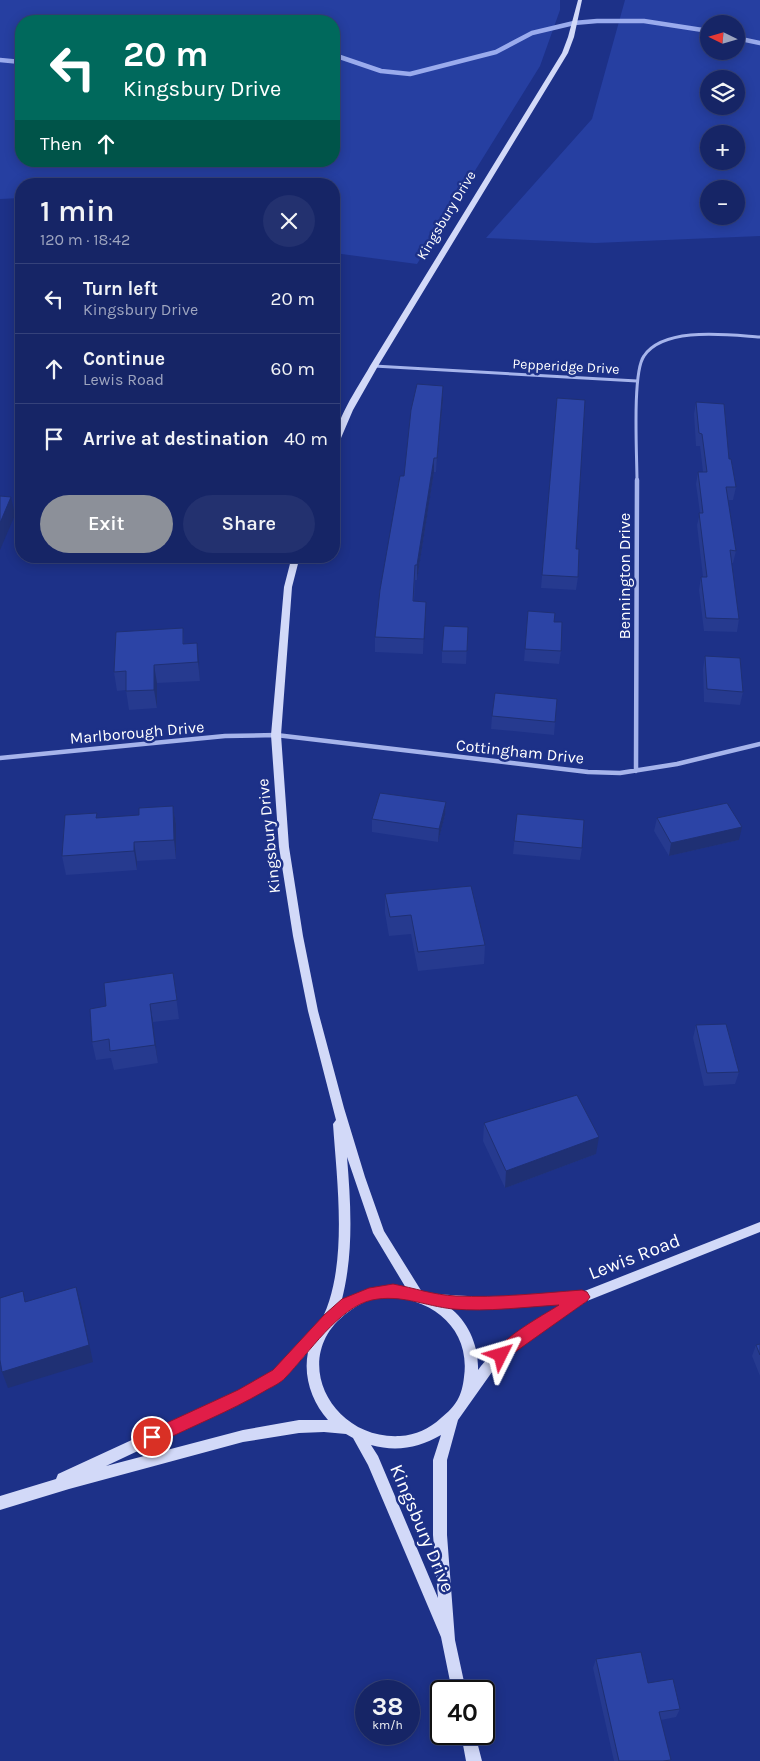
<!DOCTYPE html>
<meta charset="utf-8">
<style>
:root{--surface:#162566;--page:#23316f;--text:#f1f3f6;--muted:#9ea5bf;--line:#35427a;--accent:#8c9099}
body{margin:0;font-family:Karla,sans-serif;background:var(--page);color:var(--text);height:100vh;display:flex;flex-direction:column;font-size:19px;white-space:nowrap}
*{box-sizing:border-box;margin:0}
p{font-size:16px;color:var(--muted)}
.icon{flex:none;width:28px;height:28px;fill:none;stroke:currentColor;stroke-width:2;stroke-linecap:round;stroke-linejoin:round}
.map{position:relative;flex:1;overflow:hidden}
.side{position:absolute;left:15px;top:178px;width:325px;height:385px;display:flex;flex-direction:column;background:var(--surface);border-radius:20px;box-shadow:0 2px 12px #0003,0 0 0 1px var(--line)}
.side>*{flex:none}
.top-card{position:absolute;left:15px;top:15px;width:325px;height:152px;border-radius:20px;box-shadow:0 2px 12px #0003,0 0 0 1px var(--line);background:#00695c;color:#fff;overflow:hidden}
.needle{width:32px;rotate:275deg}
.fabs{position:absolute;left:700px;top:15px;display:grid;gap:10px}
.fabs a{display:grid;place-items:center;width:45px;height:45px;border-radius:50%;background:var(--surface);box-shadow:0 2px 12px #0003,0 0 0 1px var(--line);font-size:25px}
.speed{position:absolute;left:355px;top:1680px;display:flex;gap:10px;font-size:25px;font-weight:700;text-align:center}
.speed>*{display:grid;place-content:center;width:65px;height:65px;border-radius:50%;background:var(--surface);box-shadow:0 2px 12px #0003,0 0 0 1px var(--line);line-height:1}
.speed small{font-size:12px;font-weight:400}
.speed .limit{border:2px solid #111;border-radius:8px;background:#fff;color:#111}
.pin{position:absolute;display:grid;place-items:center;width:42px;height:42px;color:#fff;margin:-21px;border:2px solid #fff;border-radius:50%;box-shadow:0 1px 5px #0007}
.me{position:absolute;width:55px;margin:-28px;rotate:50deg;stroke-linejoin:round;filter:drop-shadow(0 0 4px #0008)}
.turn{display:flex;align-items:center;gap:18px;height:105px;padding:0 25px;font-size:22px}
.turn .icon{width:65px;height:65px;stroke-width:2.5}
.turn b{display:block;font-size:35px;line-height:42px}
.then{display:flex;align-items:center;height:48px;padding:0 25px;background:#0003;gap:10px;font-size:19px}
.round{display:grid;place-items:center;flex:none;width:52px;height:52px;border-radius:26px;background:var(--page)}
.headline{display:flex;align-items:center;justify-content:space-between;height:85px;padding:0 25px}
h1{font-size:30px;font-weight:600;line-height:38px}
.button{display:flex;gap:10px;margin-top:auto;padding:10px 25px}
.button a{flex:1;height:58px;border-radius:30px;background:var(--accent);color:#fff;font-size:20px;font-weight:600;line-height:58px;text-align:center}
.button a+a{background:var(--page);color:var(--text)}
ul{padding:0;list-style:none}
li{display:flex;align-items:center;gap:15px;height:70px;padding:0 25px;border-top:1px solid var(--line)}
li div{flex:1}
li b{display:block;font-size:19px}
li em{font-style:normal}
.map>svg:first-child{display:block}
</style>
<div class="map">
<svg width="760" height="1761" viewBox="0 0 760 1761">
<rect width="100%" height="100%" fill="#1d3188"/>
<path fill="#263fa1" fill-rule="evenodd" d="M0,0H560V10L540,66L417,264L334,253V184H21V198L0,199ZM21,21H334V161H21Z
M625,0H760V236L595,243L486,238L592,119ZM709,24H736V51H709ZM709,79H736V106H709ZM709,134H736V161H709ZM709,189H736V216H709Z"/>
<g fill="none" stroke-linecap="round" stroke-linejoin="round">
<path stroke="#9aabed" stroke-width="4.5" d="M736,38L760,43
M334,55L381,71L410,74L496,52L532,33L574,23L597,21H644L709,31
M0,60L21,62"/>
<path stroke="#a6b4eb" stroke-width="3" d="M374,366L637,381
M637,481C637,456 632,372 644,356C664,326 729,335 760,337"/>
<path stroke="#a6b4eb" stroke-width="4.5" d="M0,758L225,736L276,735L588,772L620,773L677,764L760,744
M636,771L637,480"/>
<path fill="#d2d9f8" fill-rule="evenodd" d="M578,0H582L574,37L568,53L378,366L353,410L338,445L334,447C334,421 357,389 370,366L562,53L568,37Z
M292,556H300L292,587L281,735L289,847L303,936L318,1011L344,1108L365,1177L384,1231L422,1292L431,1296L434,1294L484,1297L582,1292L760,1222V1232L587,1301L519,1347L492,1372L458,1420L447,1460V1535L455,1640L466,1691H452L441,1637L368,1465L353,1438L346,1434L324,1432L299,1433L243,1442L69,1489L0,1510V1496L56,1479L58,1474L238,1391L274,1371L313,1330L317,1328C350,1275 337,1184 333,1124L336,1120L308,1011L293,936L279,847L271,735L284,587ZM347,1157L373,1233L406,1288C382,1283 361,1289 341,1303C354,1255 351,1206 347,1157ZM385,1297C431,1297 471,1328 464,1377C462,1396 456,1406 441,1418C429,1429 416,1435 400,1436C331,1440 288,1357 347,1313C359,1304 370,1298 385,1297ZM563,1304C536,1322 496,1344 478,1370C479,1346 468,1321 449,1307L484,1309ZM308,1352C303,1377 312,1402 328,1420H299L243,1430L106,1466L248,1399L284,1379ZM441,1435L433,1460V1535L438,1598L378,1456L371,1445C396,1452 419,1448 441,1435Z
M461,1734H475L482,1761H466Z"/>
</g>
<path fill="#263a8f" d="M443,386V400L436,472H434L417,580H415L414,601L426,602L423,654L375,652V637L404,476Z
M557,398L576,549L578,577L576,590L541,588Z
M696,402L729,459L736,487L733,500H728L736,551L733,563H731L739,619L737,632L704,631L699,590L701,577H703L697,525L700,513L696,484L698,472H703L700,446H696L694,414Z
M528,611L554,622L561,651L559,664L524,661Z
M468,627L466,664L442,663V651Z
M183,628L184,644L199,662L200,681L157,683V708L129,710L126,690L117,691L114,672Z
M705,656L743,692L740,705L704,702L703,669Z
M557,699L554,735L491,729L492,716Z
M446,802L445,815L438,842L372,832V819Z
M173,806L176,824V859L137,861V870L66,875L62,856L97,818L139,815Z
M517,814L582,848L580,860L513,854Z
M657,818L739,840L669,856L654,831Z
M385,894L485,945L484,964L418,971L411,934L389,936L385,913Z
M173,973L179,1019L153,1022L158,1063L114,1070L111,1058L96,1060L92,1042L106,1006Z
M696,1025L739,1072L735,1084L704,1086L693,1038Z
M484,1123L596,1154L505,1188L483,1141Z
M760,1344V1376L752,1356L756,1345Z
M596,1659L648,1683L680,1709L676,1717L661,1720L671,1760L670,1761H614L593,1668Z"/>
<path fill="#1f3074" d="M443,386V400L436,472L437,458Z
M434,458V472L417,580V565Z
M11,497L15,515L0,550V523Z
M426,602V617L423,654L424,639Z
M197,643L199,662L200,681L198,662Z
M154,665L157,683V708L154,690Z
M446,802L445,815L438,842L439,829Z
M173,806L176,824V859L174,840Z
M742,827L739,840L669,856L671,843Z
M134,842L137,861V870L134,851Z
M150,1004L153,1022L158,1063L155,1045Z
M599,1137L596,1154L505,1188L506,1171Z
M76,1287L81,1304L93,1362L8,1388L2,1372Z"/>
<path fill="#2c44a6" stroke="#1f3074" d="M417,384L443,386L437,458H434L417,565H415L413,601L426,602L424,639L375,637L380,590L400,476H404L411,410Z
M557,398L585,400L576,549H579L578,577L542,575Z
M696,402L724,404L729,459H731L736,487H726L736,551L730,550L739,619L706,618L701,577H707L699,513H703L698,472H707L702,434L699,433Z
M0,496L11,497L0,523Z
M528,611L555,613L554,622H562L561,651L525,649Z
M444,626L468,627L467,651H442Z
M183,628V644L197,643L198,662L154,665V690L126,691V671L114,672L116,632Z
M705,656L740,658L743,692L707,689Z
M495,693L557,699L555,722L492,716Z
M380,793L446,802L439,829L372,819Z
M727,803L742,827L671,843L657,818Z
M173,806L174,840L134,842V851L62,856L65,815L97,813L96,818L139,815V808Z
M517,814L584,820L582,848L514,841Z
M471,886L485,945L418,952L411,915L390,917L385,894Z
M173,973L177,1000L150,1004L155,1045L110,1051L109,1039L92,1042L90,1009L106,1006L104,983Z
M726,1024L739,1072L707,1073L696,1025Z
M577,1095L599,1137L506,1171L484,1123Z
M76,1287L89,1345L2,1372L0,1360V1298L23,1291L25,1302Z
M760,1344V1355L756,1345Z
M641,1652L648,1683L673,1679L680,1709L659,1712L671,1760L663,1761H619L596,1659Z"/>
<path fill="#e11d48" stroke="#92132f" d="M393,1284C414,1288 434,1295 456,1296C498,1298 541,1293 582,1290L587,1292L590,1297L587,1301L501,1362L496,1360L494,1355C502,1337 542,1316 559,1305C524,1307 488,1312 453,1309C425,1306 401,1294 372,1300C339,1307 308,1354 286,1377C280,1384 271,1387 263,1392C230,1411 193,1426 158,1443L152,1445L147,1443L145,1437L147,1432L238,1390L273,1370L324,1315L342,1299L369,1288Z"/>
<g text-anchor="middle" stroke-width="5" stroke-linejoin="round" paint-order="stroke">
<g font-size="14" fill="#fff" stroke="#1d3188">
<text transform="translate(446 215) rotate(-59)" y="5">Kingsbury Drive</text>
<text transform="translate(566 366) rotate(3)" y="5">Pepperidge Drive</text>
</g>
<g font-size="16" fill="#fff" stroke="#1d3188">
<text transform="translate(624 576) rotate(-90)" y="6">Bennington Drive</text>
<text transform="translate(137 732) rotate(-5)" y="6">Marlborough Drive</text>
<text transform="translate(520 751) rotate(6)" y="6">Cottingham Drive</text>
<text transform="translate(268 836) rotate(-96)" y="6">Kingsbury Drive</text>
</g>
<g font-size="19" fill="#fff" stroke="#1d3188">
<text transform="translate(634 1256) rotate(-21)" y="7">Lewis Road</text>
<text transform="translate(423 1528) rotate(67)" y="7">Kingsbury Drive</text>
</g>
</g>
</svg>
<div class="fabs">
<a><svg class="needle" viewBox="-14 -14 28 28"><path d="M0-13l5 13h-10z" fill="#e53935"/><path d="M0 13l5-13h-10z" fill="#9ea5bf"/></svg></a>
<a><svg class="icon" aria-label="layers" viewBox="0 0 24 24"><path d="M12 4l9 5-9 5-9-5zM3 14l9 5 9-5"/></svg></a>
<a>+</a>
<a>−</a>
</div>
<div class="speed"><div>38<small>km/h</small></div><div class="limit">40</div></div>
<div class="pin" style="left:152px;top:1437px;background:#d93025"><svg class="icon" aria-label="arrive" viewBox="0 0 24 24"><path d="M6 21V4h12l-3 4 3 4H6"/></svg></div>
<svg class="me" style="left:501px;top:1355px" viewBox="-20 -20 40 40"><path d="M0-17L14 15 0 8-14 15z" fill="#e11d48" stroke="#fff" stroke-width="4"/></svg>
<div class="top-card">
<div class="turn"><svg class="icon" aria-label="left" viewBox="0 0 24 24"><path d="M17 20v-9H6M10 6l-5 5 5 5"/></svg><div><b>20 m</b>Kingsbury Drive</div></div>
<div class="then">Then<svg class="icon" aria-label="ahead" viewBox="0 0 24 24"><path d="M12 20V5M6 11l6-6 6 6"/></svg></div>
</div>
<section class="side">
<div class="headline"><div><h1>1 min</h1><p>120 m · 18:42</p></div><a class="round"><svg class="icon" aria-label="close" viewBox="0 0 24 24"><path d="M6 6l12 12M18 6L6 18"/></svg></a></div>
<ul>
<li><svg class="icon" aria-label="left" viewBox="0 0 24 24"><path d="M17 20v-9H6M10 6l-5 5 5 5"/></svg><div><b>Turn left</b><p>Kingsbury Drive</p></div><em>20 m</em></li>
<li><svg class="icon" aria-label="ahead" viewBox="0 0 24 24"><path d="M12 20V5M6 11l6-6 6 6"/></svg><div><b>Continue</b><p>Lewis Road</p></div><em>60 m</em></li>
<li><svg class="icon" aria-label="arrive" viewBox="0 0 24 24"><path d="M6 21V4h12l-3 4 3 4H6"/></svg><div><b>Arrive at destination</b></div><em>40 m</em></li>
</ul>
<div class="button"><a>Exit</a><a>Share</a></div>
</section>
</div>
